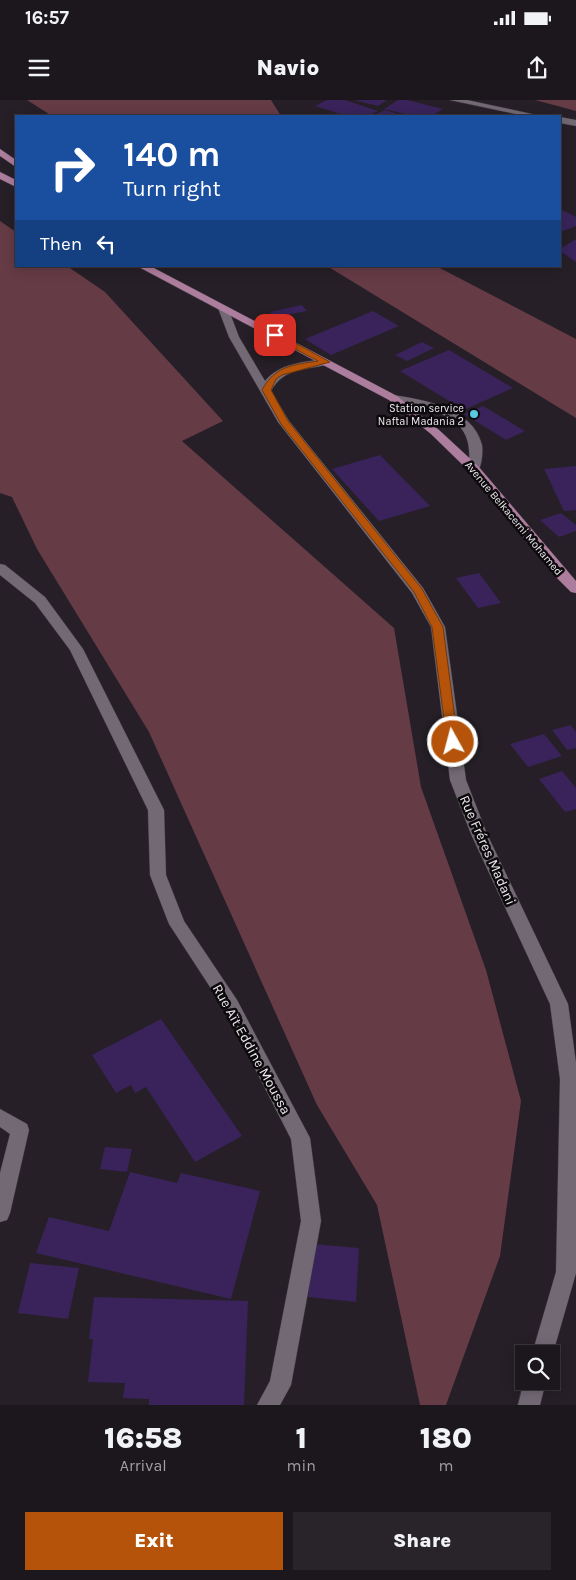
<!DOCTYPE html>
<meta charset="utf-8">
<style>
:root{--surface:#1c171d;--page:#29242a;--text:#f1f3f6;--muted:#a09fa4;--line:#3a363b;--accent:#b45309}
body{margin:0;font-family:Karla,sans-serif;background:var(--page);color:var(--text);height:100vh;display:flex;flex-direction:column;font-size:19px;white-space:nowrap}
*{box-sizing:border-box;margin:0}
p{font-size:16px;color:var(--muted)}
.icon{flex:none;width:28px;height:28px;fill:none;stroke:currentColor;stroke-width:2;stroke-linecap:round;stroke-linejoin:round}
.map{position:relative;height:1305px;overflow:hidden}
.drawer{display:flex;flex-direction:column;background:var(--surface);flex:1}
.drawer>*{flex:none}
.hud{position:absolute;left:15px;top:15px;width:546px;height:152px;border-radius:0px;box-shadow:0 2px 12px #0003,0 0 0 1px var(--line);background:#1a4fa0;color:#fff;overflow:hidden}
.controls{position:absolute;left:515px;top:1245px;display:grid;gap:10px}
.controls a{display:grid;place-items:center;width:45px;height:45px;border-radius:0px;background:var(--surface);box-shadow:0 2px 12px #0003,0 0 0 1px var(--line);font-size:25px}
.pin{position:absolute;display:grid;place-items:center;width:42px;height:42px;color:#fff;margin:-21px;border-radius:10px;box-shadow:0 2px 8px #0006}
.me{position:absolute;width:55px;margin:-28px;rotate:353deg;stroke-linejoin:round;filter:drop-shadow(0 0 4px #0008)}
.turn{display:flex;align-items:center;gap:18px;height:105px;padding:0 25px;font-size:22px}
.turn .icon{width:65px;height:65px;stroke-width:2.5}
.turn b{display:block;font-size:35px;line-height:42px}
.then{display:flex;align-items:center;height:48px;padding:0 25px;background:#0003;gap:10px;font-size:19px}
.eta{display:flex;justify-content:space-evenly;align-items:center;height:85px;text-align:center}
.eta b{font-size:30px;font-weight:800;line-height:35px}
.primary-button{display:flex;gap:10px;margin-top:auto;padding:10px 25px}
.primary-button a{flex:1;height:58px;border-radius:0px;background:var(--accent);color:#fff;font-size:20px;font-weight:800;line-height:58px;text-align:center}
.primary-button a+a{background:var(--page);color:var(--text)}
.status{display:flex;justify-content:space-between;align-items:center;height:35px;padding:0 25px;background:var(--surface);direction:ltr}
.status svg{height:14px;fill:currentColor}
header{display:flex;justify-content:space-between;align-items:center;height:65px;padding:0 25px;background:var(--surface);font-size:22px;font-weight:800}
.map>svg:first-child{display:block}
</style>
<div class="status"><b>16:57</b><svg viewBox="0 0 49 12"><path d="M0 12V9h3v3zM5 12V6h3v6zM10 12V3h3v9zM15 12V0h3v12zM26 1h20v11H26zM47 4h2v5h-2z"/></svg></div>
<header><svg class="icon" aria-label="menu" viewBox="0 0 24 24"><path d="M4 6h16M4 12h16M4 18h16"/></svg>Navio<svg class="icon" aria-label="share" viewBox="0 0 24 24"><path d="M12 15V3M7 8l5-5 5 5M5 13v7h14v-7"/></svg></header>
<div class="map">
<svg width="576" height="1305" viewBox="0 0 576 1305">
<rect width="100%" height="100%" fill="#261f27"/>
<path fill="#653b46" d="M27,0H271L281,16H52Z
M535,0H576V11Z
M0,121L16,132V166H67L105,192L223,321L182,341L394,528L421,687L486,870L521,1001L500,1156L446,1305H420L377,1105L317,1005L149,632L37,449L12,397L0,393Z
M327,166H436L576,239V318Z"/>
<path fill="#39235a" d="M327,0H345L378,11L369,15L364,14L359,16H347L315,6Z
M354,0H387L378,6Z
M398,0H407L443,9L432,16H413L384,9Z
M385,10L405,16H372Z
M560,109L576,117V126L560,132Z
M576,139V162L560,151V149Z
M302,205L307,211L275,217L270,212Z
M373,211L399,226L331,255L305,239Z
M422,242L434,248L407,261L395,255Z
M449,250L513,288L464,310L400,271Z
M483,306L525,331L506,340L464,314Z
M380,355L430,406L379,421L332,369Z
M576,366V410L564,411L544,369Z
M561,413L576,425V431L559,437L540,420Z
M479,473L501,503L478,508L456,478Z
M571,625L576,632V648L567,650L552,630Z
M544,634L562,656L528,667L510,644Z
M562,671L576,688V709L565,712L539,679Z
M161,919L242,1036L195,1062L146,987L135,993L131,985L116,993L92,955Z
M105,1047L132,1049L127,1072L100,1069Z
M130,1072L177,1083L181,1073L260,1091L231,1199L36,1153L49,1117L109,1131Z
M313,1144L359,1148L356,1202L308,1197Z
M30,1163L79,1168L68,1219L18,1213Z
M94,1197L248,1201L244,1305H149V1299L123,1298L125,1283L88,1282L93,1239H89Z"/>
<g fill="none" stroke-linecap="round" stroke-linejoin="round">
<defs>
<path id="minor" d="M450,0H467L541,16H525Z
M560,17L576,20V26L560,23Z
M223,205L228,208L239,237L265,281C280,263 304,262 326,259L331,262L330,264C307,270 284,267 271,291L289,321L423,488L445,527L466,680L487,734L568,904L576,963V1173L551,1260V1254H532L556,1172L560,979L550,904L471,734L450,680L431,527L412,493L278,322L229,237L218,208Z
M393,295C425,300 473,308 482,345C483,353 482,364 478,372H470L468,369C478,312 431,311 389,300V296Z
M0,464L5,465L45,497L83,549L164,710L166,775L184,821L237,900L310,1038L321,1121L291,1285L280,1305H257L270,1281L301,1121L291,1039L225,910L169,824L150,775L148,710L70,550L35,503L0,475Z
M0,1009L27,1024L29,1030L10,1113L7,1120L0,1122V1073L10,1034L0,1027Z
M524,1281H546L540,1305H518Z"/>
<path id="major" d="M0,49L16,60V67L0,56Z
M0,72L16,80V87L0,79Z
M137,166H150L397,296L439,330L478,366L576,481V493L571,492L556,477L470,372L431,334L389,300Z"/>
</defs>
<use href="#minor" stroke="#403a41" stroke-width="1"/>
<use href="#major" stroke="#403a41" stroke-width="1"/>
<use href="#minor" fill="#726974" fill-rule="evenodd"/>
<use href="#major" fill="#ad7d9d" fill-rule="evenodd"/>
</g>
<path fill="#b45309" stroke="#753606" d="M272,233H277L330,262L282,275L276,279L271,290L288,321L422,489L443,527L458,642L457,644L453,646L447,642L432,527L414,492L281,324L262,290C275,266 292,265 318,261L272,237Z"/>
<circle fill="#57c9e2" stroke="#0d0a0d" stroke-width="2" cx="474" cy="314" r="5"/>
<g text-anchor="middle" stroke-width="5" stroke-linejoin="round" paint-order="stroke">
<g font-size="11" fill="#eee9ef" stroke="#0d0a0d" text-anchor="end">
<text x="464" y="312">Station service<tspan x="464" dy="13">Naftal Madania 2</tspan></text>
</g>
<g font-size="11" fill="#eee9ef" stroke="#0d0a0d">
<text transform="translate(514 418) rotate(50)" y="4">Avenue Belkacemi Mohamed</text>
</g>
<g font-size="14" fill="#eee9ef" stroke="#0d0a0d">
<text transform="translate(488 750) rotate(66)" y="5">Rue Fréres Madani</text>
<text transform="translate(252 949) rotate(61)" y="5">Rue Aït Eddine Moussa</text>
</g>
</g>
</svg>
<div class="controls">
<a><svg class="icon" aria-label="search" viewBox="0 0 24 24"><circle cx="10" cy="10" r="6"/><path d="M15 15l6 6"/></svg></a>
</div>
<div class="pin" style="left:275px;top:235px;background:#d93025"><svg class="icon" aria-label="arrive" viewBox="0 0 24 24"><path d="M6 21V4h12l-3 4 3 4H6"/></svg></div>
<svg class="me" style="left:453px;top:642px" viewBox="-20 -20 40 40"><circle r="17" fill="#b45309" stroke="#fff" stroke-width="3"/><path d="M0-11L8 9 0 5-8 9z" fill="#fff"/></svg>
<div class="hud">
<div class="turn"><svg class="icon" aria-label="right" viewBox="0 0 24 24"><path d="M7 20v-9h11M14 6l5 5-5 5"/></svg><div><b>140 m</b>Turn right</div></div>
<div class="then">Then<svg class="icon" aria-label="left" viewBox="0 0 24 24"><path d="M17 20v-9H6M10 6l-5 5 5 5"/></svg></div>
</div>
</div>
<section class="drawer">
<div class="eta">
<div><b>16:58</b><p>Arrival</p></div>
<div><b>1</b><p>min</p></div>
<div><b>180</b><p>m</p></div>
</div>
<div class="primary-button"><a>Exit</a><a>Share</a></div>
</section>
